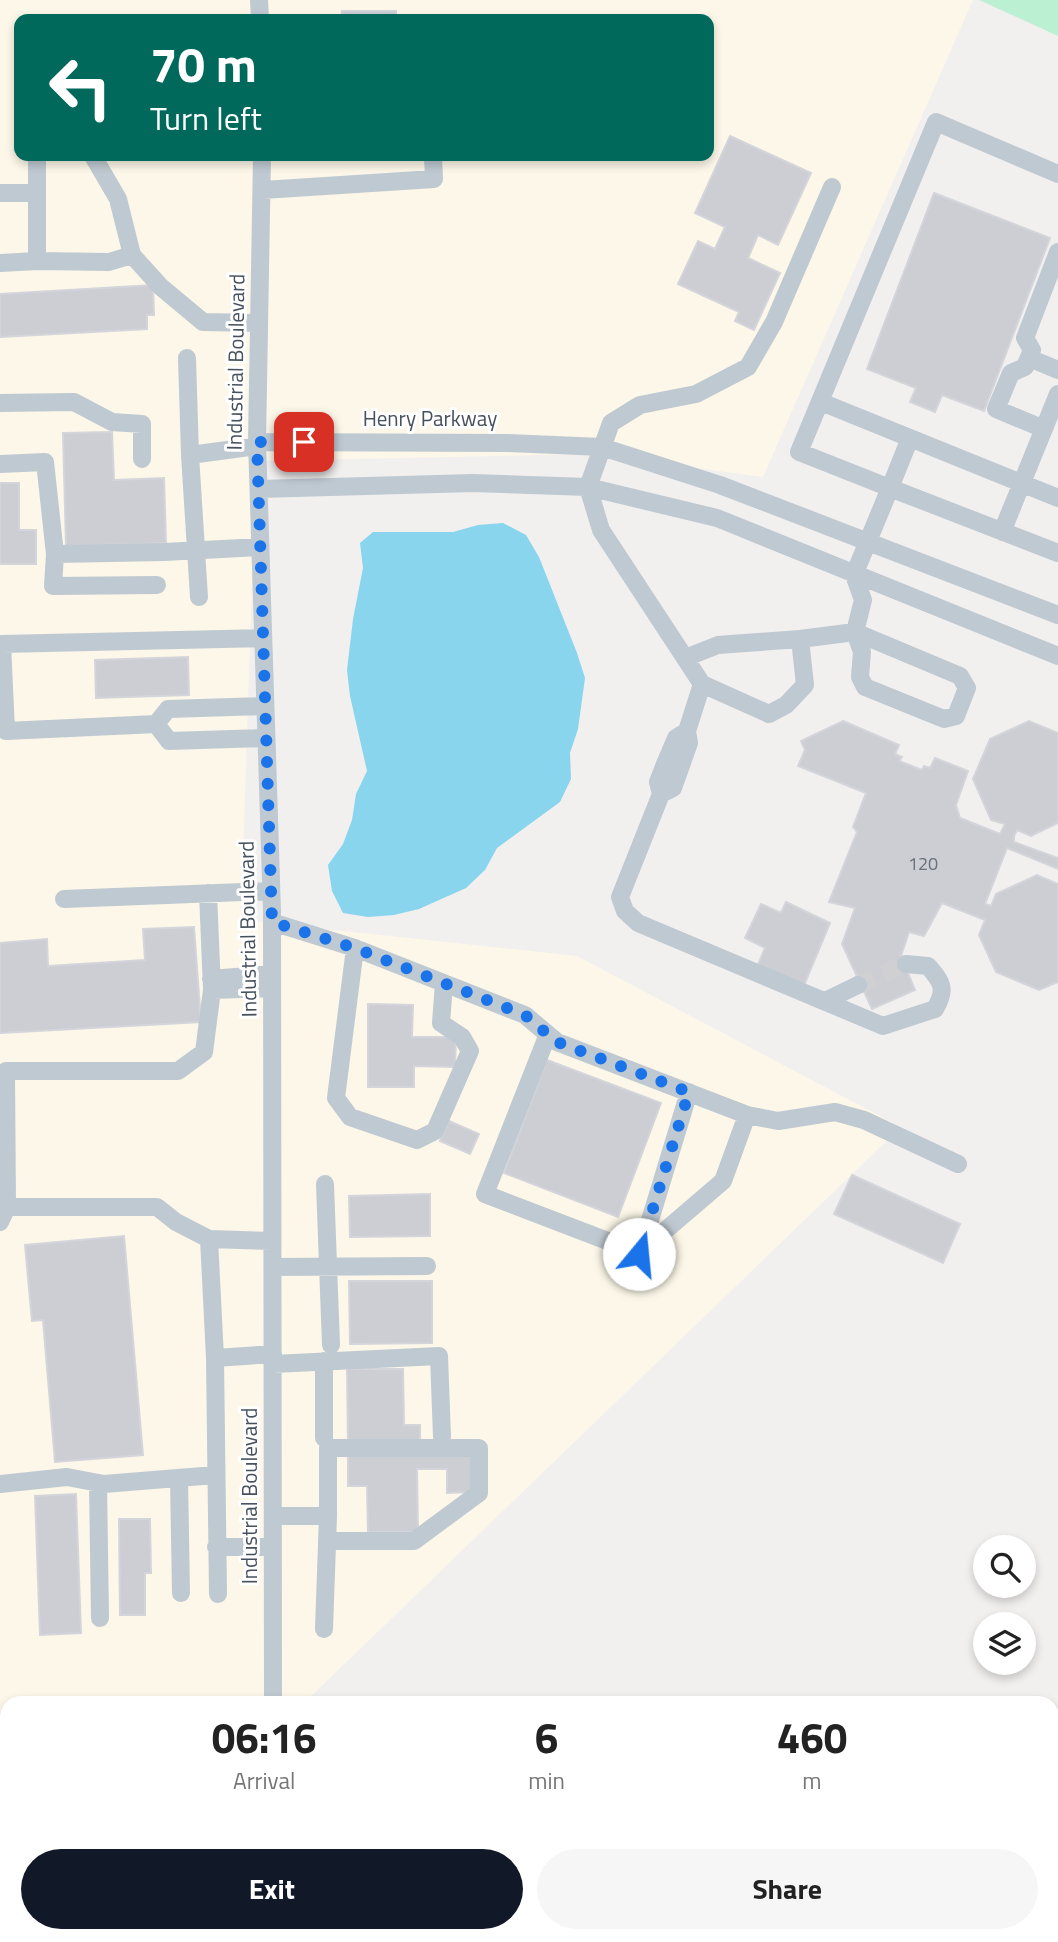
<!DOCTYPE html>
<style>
:root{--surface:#fff;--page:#f6f6f6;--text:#222;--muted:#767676;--accent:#111827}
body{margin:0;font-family:"Titillium Web",sans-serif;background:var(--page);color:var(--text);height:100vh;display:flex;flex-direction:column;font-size:26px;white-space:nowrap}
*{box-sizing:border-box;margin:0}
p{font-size:23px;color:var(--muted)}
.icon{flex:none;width:38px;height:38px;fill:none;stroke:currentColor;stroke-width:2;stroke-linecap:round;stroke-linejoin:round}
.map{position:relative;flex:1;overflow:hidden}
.details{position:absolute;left:0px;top:1696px;width:1059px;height:247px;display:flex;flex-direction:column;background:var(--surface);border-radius:21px 21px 0 0;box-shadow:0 4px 10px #0003}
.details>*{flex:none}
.banner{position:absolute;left:14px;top:14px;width:700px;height:147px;border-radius:14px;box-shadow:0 4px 10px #0003;background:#00695c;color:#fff;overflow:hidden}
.controls{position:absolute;left:973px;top:1535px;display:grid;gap:14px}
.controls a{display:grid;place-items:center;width:63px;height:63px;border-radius:50%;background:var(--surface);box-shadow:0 4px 10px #0003;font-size:35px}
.pin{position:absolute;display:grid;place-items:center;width:60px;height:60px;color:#fff;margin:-30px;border-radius:14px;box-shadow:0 4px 10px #0006}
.me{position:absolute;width:77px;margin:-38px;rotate:17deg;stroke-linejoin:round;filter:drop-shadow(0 0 5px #0008)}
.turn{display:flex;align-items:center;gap:24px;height:147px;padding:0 21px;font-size:32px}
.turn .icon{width:91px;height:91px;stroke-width:2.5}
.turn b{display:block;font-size:49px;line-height:60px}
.eta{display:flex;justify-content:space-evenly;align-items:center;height:119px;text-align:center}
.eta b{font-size:42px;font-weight:700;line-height:49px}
.primary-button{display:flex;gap:14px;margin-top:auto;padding:14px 21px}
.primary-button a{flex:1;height:80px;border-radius:42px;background:var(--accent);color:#fff;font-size:28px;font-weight:700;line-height:80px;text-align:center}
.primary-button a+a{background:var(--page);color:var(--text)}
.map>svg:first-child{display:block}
</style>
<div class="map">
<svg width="1058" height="1942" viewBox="0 0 1058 1942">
<rect width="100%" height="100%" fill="#f2efef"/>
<path fill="#fcf7e8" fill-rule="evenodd" d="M0,0H973L763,477L591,454L256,461L241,920L577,956L901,1127L304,1703H7V1936H509L516,1942H0ZM19,19H709V156H19Z"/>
<path fill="#bcf0d2" d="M979,0H1058V36Z"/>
<path fill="#89d5ee" d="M503,523L526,535L539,557L577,653L585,678L578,729L570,753L571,779L560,802L497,848L485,870L466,888L419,909L394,915L368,917L343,913L332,891L328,865L343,844L352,820L356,794L367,771L350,696L347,670L353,619L363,568L360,543L373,532H453L478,525Z"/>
<path fill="#ccced4" stroke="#d3d5db" stroke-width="2" d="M342,11H396V19H341Z
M730,136L811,173L778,245L758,235L748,258L780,273L754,330L735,321L739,312L678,284L698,241L715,249L725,227L695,213Z
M934,193L1050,238L984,411L942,395L935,412L910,402L916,388L867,369Z
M153,285L154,315H147V329L0,337V294Z
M112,432L114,480L164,478L166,543L66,546L63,433Z
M0,483H19V530H36V564H0Z
M188,657L189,695L96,698L95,660Z
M843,721L899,745L895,754L902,757L899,761L922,770L924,766L930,768L935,758L968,771L956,805L960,818L1000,834L1005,824L991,820L973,779L990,739L1029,721L1058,733V823L1031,836L1017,830L1014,836V842L1058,858V869L1007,848L985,904L991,906L996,894L1037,875L1058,884V982L1039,990L996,972L979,935L985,920L942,903L924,936L909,932L901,956L915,990L872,1009L842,944L855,908L829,902L857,832L853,827L866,793L798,766L805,750L801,741Z
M786,902L830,923L803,988L757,967L765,948L745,938L761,904L781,913Z
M194,927L201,1022L0,1033V943L47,939L48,966L145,960L143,929Z
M368,1004L413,1005L412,1037H456L455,1067L414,1066V1087H368Z
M547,1060L661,1103L618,1217L504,1173Z
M449,1121L479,1134L470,1154L440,1141Z
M852,1175L960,1224L943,1263L834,1214Z
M430,1194V1236L350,1237L349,1196Z
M124,1236L143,1455L55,1462L43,1320L32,1321L25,1245Z
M349,1281H432V1343L350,1344Z
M347,1369H403L404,1425H420V1442L348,1443Z
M348,1454H472V1492L447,1493V1469H417L418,1532H368L367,1486H348Z
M76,1494L81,1633L40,1635L35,1496Z
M119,1519H150L151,1573H145V1615H120Z
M457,1936H519L514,1942H452Z
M617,1939L646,1940V1942H617Z"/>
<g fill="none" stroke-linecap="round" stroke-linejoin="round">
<path stroke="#d0cfd2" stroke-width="18" stroke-dasharray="18 9" stroke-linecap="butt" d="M858,985L906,964"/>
<path stroke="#bfc9d1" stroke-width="18" d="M259,0L260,19
M37,156V261L109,262L132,255
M93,156L118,199L132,255L161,287L203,322L258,323
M262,156L257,442L272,912L273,1703
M832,187L774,322L748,367L696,394L640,405L611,423L588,487L601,530L702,684L769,714L786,705L805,685L800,639L855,632L863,600L854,575L890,488L799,452L936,122L1058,174
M263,190L434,179L433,156
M0,193H37
M0,263L37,261
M187,358L190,455L199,597
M1029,358L1058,370
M821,402L1058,498
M0,403L74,402L112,422L142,424V459
M1044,429L996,409L1011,373L1025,367L1032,350L1025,338L1058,252
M910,438L890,488L1058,553
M257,442L507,443L602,447L720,485L1058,615
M190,455L257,446
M0,464L45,462L55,554L164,552L260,547
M259,489L473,483L588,487L717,518L1058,656
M1002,532L1058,394
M55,554L53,586L157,585
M855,632L960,676L967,688L956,716L944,719L865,687L860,677L862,652Z
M263,638L2,644L6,731L156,724L169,741L266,738
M685,658L718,645L800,639
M156,724L168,709L265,706
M687,731L676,738L665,764L658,782L661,794L673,788L689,743L687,731L702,684
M661,794L620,897L625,911L638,923L883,1026L935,1009C947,989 942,982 928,966L906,964
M64,899L271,891
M272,922L355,948L525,1015L557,1042L747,1115L723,1181L639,1253L485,1194L548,1034
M355,948L336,1098L350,1117L417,1140L435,1131L470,1051L462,1037L441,1023L444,983
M211,979L271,974
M212,990L272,988
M825,1001L858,985
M747,1115L778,1121L835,1112L864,1120L958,1164
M325,1184L331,1345
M0,1207H157L176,1222L209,1239L215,1358L218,1594
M0,1222L7,1207L6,1071H178L204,1052L212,990L208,893
M209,1239L272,1241
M640,1253L689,1092
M273,1267L427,1266
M215,1358L273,1354
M324,1361V1438
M273,1364L439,1356L442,1437
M179,1478L181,1593
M98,1483L100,1618
M0,1484L67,1477L104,1484L215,1475
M273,1516H328L324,1629
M328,1541H414L479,1493V1448H328V1516
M216,1547H273
M0,1746H7
M0,1828L7,1829
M274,1936V1942"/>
</g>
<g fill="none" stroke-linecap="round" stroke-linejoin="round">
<path stroke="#1a73e8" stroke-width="12" stroke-dasharray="0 21.6" d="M304,442H257L272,922L355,948L525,1015L557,1042L689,1092L639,1254"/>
</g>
<g text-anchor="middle" stroke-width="6" stroke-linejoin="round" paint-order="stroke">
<g font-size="18" fill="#68707b">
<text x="923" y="870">120</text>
</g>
<g font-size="21" fill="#47515d" stroke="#fff">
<text transform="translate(236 362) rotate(-89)" y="7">Industrial Boulevard</text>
<text x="430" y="426">Henry Parkway</text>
<text transform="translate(248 929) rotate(-91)" y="7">Industrial Boulevard</text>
<text transform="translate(250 1496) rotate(-90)" y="7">Industrial Boulevard</text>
</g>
</g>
</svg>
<div class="controls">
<a><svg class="icon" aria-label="search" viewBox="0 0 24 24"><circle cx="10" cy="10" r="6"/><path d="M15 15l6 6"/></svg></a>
<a><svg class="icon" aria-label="layers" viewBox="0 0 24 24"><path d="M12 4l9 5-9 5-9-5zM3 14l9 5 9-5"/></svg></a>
</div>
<div class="pin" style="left:304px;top:442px;background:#d93025"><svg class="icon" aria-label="arrive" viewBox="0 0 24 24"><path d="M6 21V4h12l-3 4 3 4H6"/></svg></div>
<svg class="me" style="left:639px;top:1254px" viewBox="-20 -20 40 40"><circle r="19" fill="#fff"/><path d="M0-13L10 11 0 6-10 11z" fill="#1a73e8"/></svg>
<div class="banner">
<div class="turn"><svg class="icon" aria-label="left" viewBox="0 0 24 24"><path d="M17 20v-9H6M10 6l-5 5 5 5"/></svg><div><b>70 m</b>Turn left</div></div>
</div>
<section class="details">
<div class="eta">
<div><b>06:16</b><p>Arrival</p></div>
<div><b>6</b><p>min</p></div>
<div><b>460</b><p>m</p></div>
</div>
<div class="primary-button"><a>Exit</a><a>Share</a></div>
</section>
</div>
